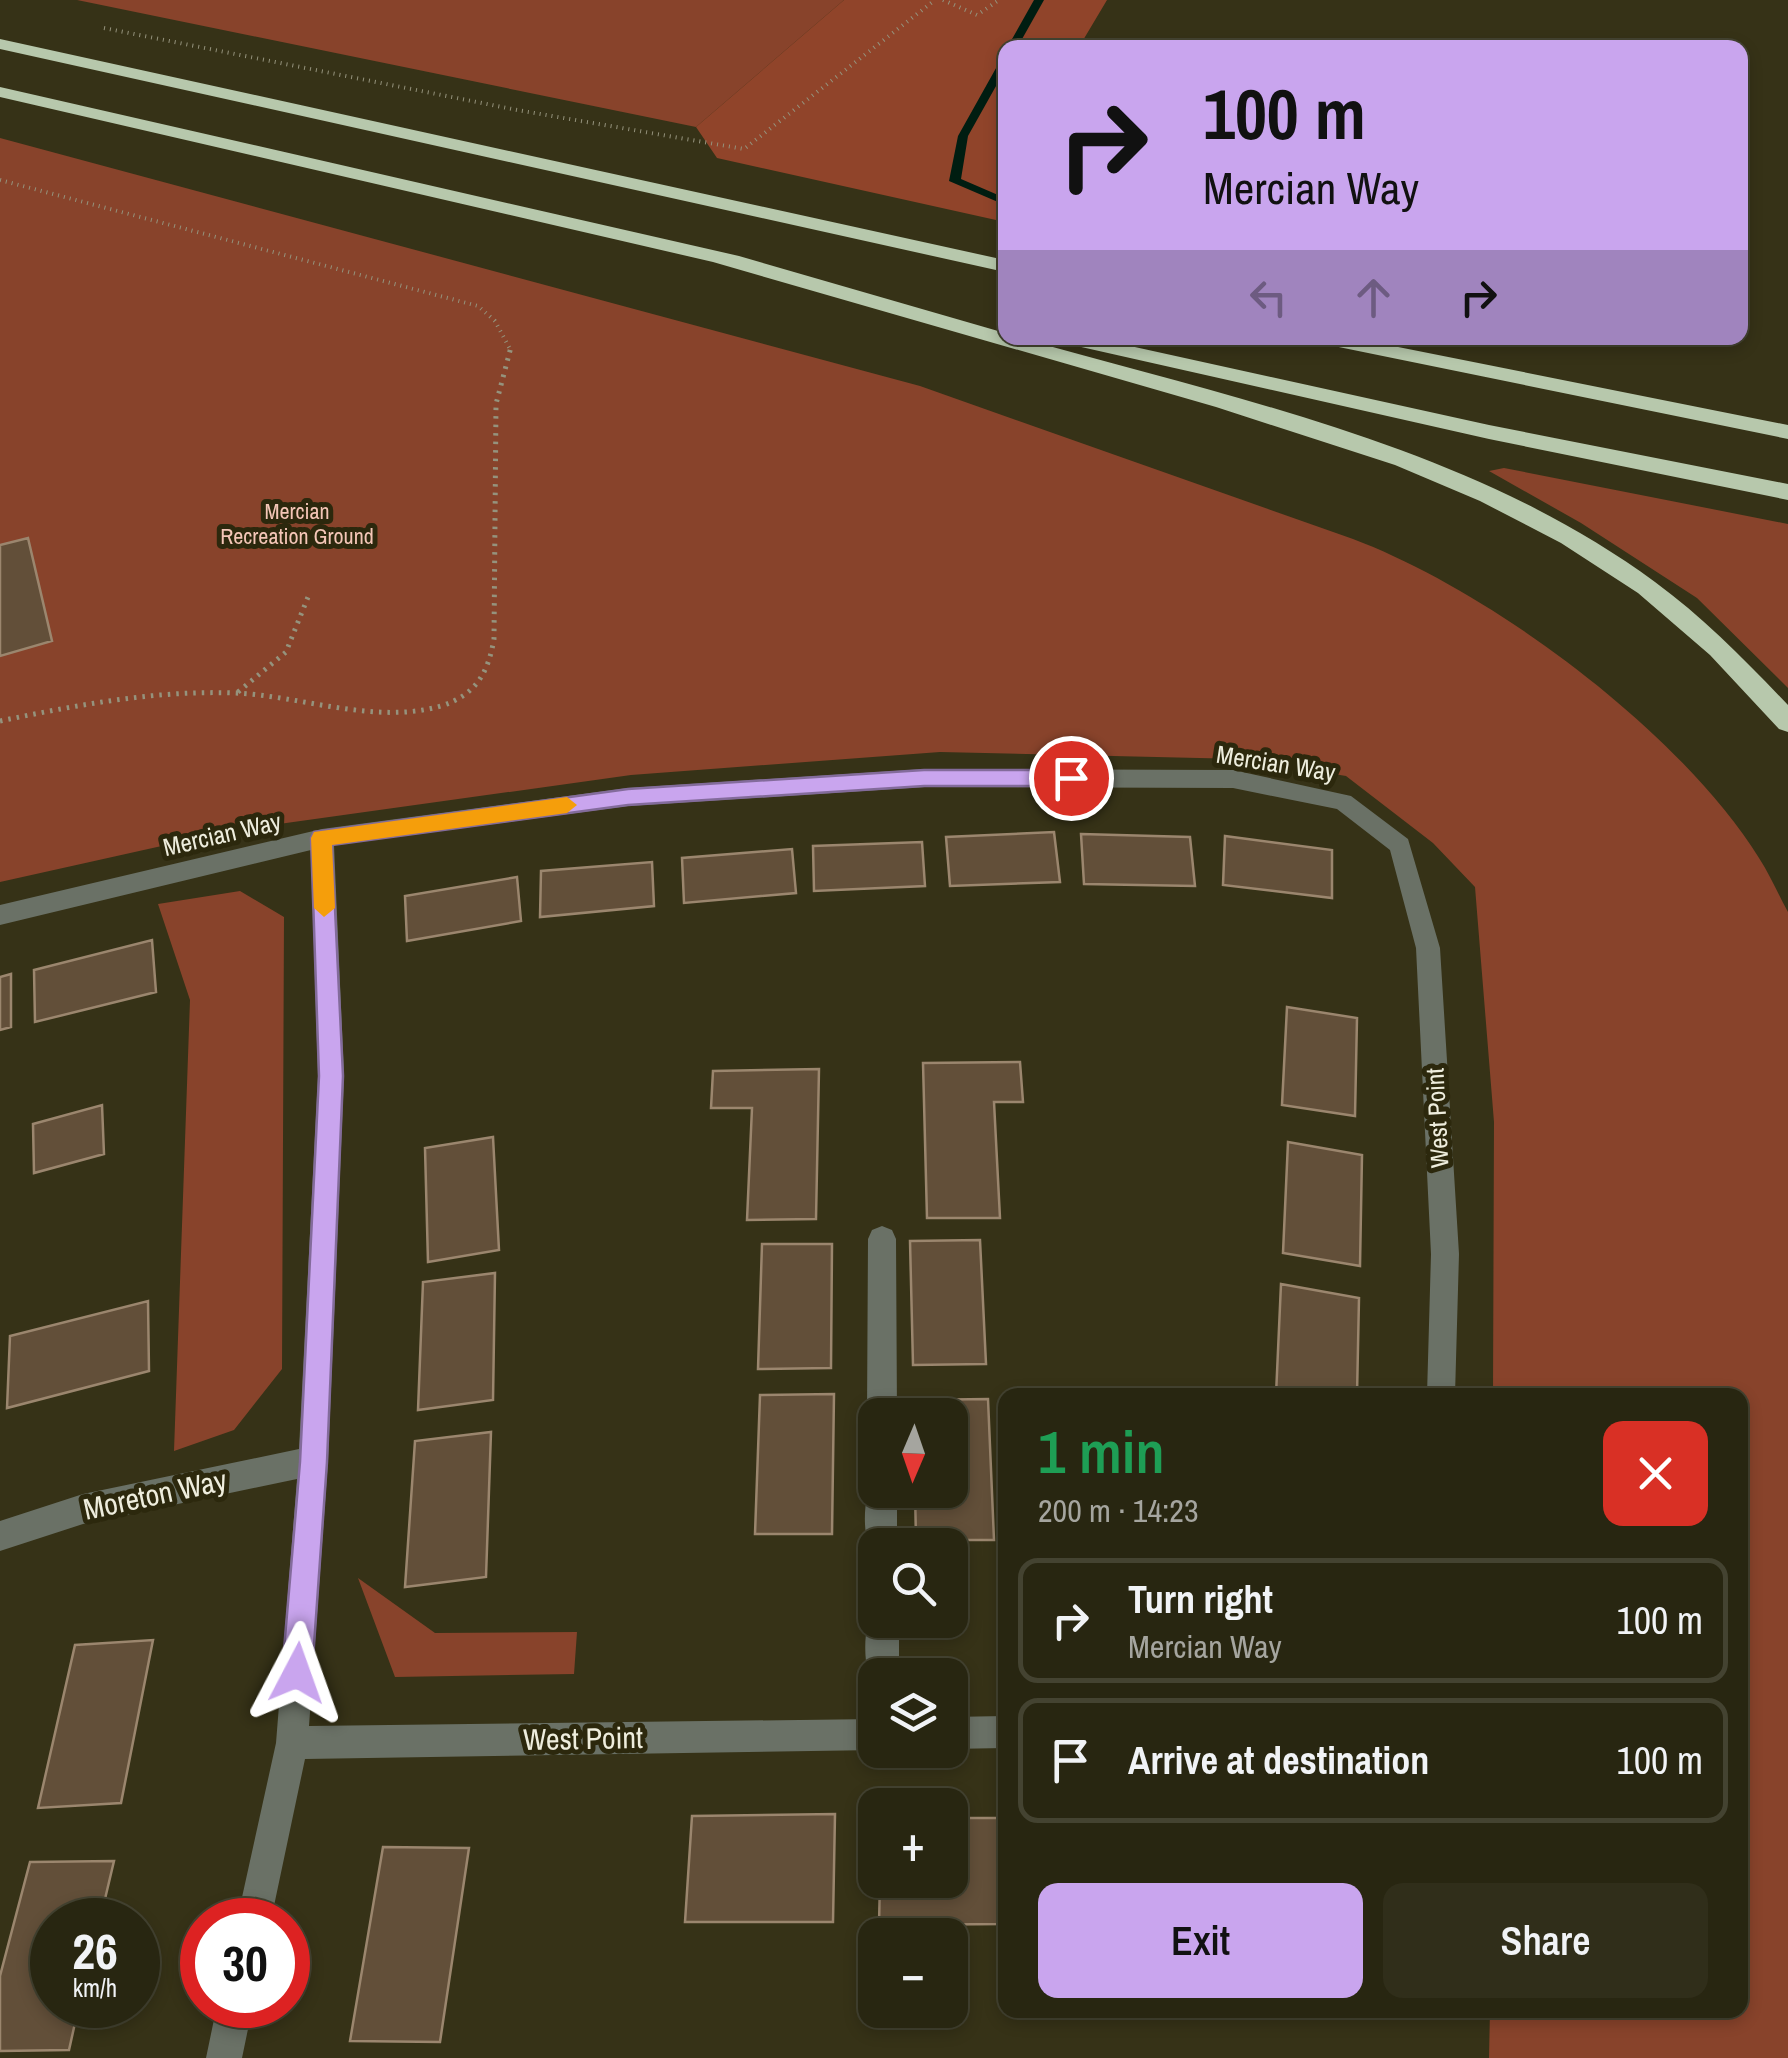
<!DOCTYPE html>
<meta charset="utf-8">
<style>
:root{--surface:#282611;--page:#302e1a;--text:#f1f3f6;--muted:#a5a59f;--line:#444331;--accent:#c9a5ee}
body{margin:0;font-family:"Archivo Narrow",sans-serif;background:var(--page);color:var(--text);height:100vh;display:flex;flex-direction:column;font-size:38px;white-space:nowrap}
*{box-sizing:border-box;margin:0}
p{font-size:32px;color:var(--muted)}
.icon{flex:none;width:55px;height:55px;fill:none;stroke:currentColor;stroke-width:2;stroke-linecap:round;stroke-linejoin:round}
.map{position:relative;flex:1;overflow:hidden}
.panel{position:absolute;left:998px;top:1388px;width:750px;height:630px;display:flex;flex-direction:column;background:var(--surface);border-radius:20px;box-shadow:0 5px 15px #0003,0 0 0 2px var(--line)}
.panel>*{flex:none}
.banner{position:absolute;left:998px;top:40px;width:750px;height:305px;border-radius:20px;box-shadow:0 5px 15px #0003,0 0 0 2px var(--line);background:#c9a5ee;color:#111;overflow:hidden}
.needle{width:65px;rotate:182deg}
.fabs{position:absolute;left:858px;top:1398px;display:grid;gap:20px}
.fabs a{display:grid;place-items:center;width:110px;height:110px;border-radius:20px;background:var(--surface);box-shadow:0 5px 15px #0003,0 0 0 2px var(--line);font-size:50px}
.speed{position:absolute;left:30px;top:1898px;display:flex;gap:20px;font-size:50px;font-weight:700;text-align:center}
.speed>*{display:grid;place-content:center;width:130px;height:130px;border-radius:50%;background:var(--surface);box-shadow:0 5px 15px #0003,0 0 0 2px var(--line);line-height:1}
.speed small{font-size:25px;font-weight:400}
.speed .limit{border:15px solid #d22;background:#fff;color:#111}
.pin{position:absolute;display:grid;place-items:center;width:85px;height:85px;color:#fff;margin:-42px;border:5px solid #fff;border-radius:50%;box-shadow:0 2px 10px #0007}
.me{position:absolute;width:110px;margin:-55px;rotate:4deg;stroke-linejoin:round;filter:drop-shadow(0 0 8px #0008)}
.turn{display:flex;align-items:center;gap:35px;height:210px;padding:0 40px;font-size:45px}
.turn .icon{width:130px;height:130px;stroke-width:2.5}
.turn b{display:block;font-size:70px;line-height:85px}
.lanes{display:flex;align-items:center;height:95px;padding:0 40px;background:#0003;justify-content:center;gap:50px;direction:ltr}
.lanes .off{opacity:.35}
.round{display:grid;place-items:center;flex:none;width:105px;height:105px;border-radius:20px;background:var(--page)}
.headline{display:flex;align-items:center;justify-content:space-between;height:170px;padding:0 40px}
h1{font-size:60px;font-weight:600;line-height:75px;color:#1e9e55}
.cta{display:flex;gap:20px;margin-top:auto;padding:20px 40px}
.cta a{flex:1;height:115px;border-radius:20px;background:var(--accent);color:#111;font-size:40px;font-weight:600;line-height:115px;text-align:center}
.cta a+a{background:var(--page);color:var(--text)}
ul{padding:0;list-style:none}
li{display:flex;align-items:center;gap:30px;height:125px;margin:0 20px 15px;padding:0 20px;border:5px solid var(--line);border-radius:20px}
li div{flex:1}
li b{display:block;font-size:38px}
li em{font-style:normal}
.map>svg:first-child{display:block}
</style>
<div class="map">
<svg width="1788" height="2058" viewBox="0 0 1788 2058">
<rect width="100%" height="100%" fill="#363217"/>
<path fill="#88432b" d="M77,0H844L696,127Z
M0,138L920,386L1353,539C1491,591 1680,731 1759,858C1770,875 1778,894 1788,912V2058H1489L1490,2010H1740V1395H1493L1494,1122L1475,887L1433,843L1346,776L1242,759L940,752L631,775L229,831L0,882Z
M1504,468L1788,524V688L1697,598L1581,523L1489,471Z
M240,891L284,917L282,1369L234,1430L174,1451L190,1000L158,904Z
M358,1578L435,1633L577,1632L574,1674L395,1677Z"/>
<path fill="#90442a" d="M844,0H1107L1079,47L1005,48V222L717,158L696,127Z"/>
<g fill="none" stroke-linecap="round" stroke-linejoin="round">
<path fill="#001d11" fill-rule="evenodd" d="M1034,0H1044L1017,48H1007Z
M1005,58V70L968,136L961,179L1005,198V205L949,181L958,136L1000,61Z"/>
</g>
<path fill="#624f39" stroke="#9b866e" stroke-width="2.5" d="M28,538L52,641L0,656V545Z
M1054,832L1060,882L950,886L946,837Z
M1081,834L1190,837L1195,886L1084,884Z
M1225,836L1332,850V898L1223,885Z
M922,842L925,886L814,891L813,846Z
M792,849L796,893L684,903L682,858Z
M652,862L654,906L540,917L541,871Z
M517,877L521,921L407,941L405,896Z
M152,940L156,992L35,1022L34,970Z
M11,974V1027L0,1030V977Z
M1287,1007L1357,1018L1355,1116L1282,1105Z
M1020,1062L1023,1102H994L1000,1218H927L923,1063Z
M819,1069L816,1219L747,1220L752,1108H711L713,1071Z
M102,1105L104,1154L34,1173L33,1124Z
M493,1137L499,1250L428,1262L425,1148Z
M1288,1142L1362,1155L1360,1266L1283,1253Z
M980,1240L986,1364L913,1365L910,1241Z
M762,1244H832L831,1368L758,1369Z
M495,1273L493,1400L418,1410L423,1282Z
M1281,1284L1359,1298L1357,1395H1276Z
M148,1301L149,1371L7,1408L10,1336Z
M834,1394L832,1534H755L760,1395Z
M988,1399L994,1540H916L915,1490H950V1415H914L913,1400Z
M491,1432L486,1577L405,1587L415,1441Z
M153,1640L121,1803L38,1808L75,1645Z
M835,1814L833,1922H685L692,1816Z
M950,1818H1005V1924L879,1925L880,1880H950Z
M383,1847L469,1848L440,2042L350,2041Z
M114,1861L100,1920H52V2005H79L69,2050L0,2051V1976L30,1862Z"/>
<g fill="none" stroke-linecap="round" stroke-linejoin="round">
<path stroke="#95937d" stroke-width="4" stroke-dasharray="1 5" stroke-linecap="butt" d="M943,0L977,15L999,0
M104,28L517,110L744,149L935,0
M0,180L478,306L495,321L510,349"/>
<path stroke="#95937d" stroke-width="5" stroke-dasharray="2.5 6" stroke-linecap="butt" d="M238,692L286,652L310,592
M0,721C77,705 156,690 235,693C302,696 375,725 441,706C476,695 488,673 494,639L496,404L511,347"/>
<path fill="#6a7166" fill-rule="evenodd" d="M925,769L1233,770L1351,796L1408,839L1440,948L1459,1254L1455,1395H1427L1431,1254L1416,948L1390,850L1337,809L1233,788L925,787L628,806L334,845L344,1076L328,1461L309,1726L875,1719V1750H878L305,1759L271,1920H237L276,1743L297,1479L83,1524L0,1551V1521L83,1494L299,1449L318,1076L311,850L0,925V905L322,829L628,788Z
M882,1226L892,1230L896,1239L897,1415H875V1427L867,1415L868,1239L872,1230Z
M875,1478V1490H897V1545H875V1557C861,1543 862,1493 875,1478Z
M875,1608V1620H899V1675H875V1688C862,1672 862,1623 875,1608Z
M1005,1716V1748L950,1749V1717Z
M217,2005H253L242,2058H206Z"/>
<path fill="#b7c8ac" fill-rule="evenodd" d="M0,39L1005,260V272L0,49Z
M0,87L739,256L1005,333V338H1021C1236,399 1472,447 1655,582C1704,618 1746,661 1788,705V732L1779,729L1710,655L1638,593L1561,543L1480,501L1395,465L1216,407L713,262L0,97Z
M1057,338H1094L1489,425L1788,484V500L1489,439L1068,344Z
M1314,338H1353L1788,425V439L1324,344Z"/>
</g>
<path fill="#c9a5ee" stroke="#836b9b" stroke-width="2.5" d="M924,770H1071L1081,778L1071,786H924L628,805L332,845L343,1076L327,1462L312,1673L307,1683L297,1687L287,1683L282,1673L300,1462L319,1076L311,838L314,832L628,789Z"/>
<path fill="#f59e0b" d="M567,797L577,805L567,813L332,845L335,908L324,917L314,908L311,838L314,832Z"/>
<g text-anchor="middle" stroke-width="10" stroke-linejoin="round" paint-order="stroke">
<g font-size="22" fill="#f4c6b7" stroke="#2c280d">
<text x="297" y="519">Mercian<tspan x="297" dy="25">Recreation Ground</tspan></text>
</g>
<g font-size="25" fill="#eeeddd" stroke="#2c280d">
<text transform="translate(1276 763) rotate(9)" y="9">Mercian Way</text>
<text transform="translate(222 834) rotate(-13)" y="9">Mercian Way</text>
<text transform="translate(1437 1118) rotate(-93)" y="9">West Point</text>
</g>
<g font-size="30" fill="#eeeddd" stroke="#2c280d">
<text transform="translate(155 1495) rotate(-12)" y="10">Moreton Way</text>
<text transform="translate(583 1739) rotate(-1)" y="10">West Point</text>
</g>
</g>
</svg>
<div class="fabs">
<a><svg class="needle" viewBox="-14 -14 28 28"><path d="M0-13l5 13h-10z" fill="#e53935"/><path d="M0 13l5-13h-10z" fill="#a5a59f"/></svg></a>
<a><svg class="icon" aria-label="search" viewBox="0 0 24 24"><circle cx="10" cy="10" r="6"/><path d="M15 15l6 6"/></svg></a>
<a><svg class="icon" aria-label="layers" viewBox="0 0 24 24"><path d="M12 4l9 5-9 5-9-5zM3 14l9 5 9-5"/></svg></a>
<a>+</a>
<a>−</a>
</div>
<div class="speed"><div>26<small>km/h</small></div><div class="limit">30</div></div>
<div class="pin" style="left:1071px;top:778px;background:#d93025"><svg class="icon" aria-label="arrive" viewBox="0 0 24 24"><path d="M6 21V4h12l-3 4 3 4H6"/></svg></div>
<svg class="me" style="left:297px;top:1673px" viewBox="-20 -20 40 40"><path d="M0-17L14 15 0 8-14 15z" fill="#c9a5ee" stroke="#fff" stroke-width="4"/></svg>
<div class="banner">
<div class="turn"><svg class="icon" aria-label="right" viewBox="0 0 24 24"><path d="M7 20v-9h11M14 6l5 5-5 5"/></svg><div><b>100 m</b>Mercian Way</div></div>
<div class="lanes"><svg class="icon off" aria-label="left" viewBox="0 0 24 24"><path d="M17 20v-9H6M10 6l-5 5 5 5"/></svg><svg class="icon off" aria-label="ahead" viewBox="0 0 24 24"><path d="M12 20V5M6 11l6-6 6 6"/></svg><svg class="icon" aria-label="right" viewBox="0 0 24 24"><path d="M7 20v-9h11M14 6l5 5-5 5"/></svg></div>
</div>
<section class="panel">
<div class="headline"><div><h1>1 min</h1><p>200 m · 14:23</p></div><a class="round" style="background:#d93025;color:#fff"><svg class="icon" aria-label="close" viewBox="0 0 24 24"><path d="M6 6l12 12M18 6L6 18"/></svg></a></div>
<ul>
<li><svg class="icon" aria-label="right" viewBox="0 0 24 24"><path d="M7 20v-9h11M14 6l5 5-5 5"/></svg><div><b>Turn right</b><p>Mercian Way</p></div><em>100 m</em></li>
<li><svg class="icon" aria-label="arrive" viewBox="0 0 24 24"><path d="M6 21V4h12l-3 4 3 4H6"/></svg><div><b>Arrive at destination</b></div><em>100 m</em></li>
</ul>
<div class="cta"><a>Exit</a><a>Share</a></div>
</section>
</div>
